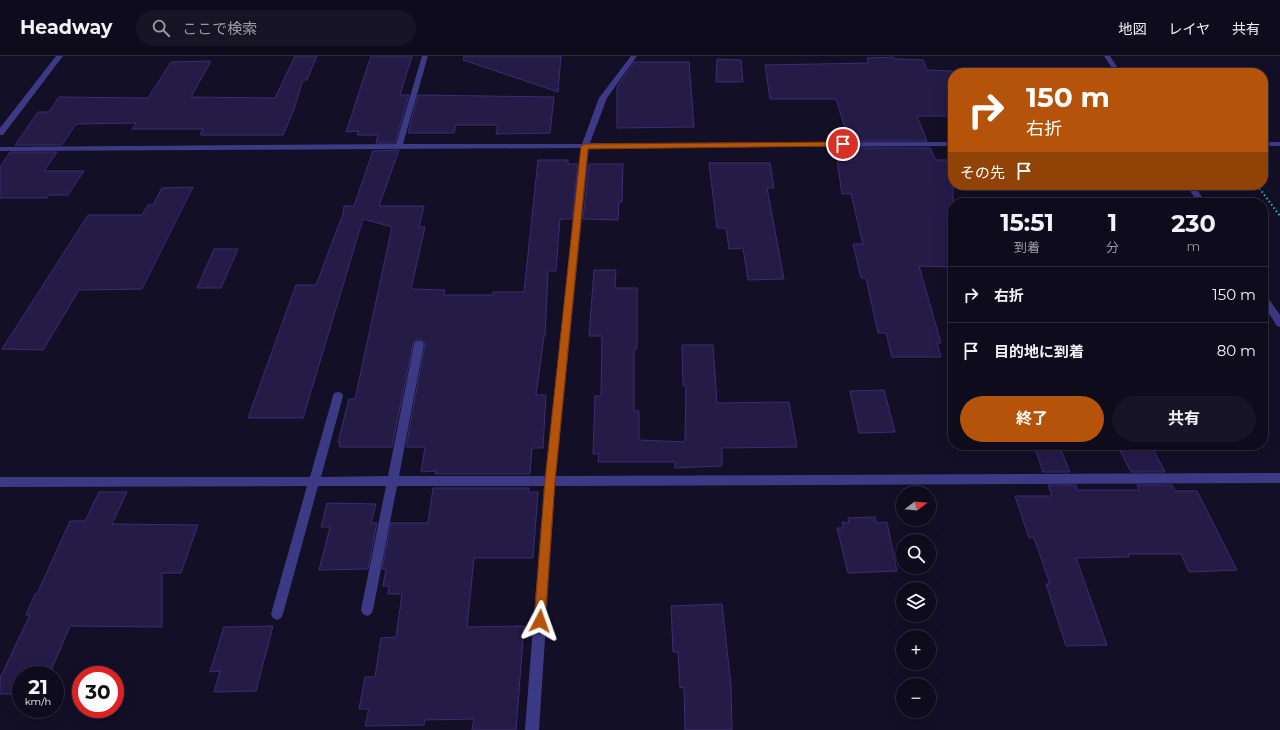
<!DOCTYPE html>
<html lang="ja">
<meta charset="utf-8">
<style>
:root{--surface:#0e0b1c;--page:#171425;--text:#f1f3f6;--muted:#9b9ba3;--line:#2e2b3b;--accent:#b45309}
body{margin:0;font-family:Montserrat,"Noto Sans JP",sans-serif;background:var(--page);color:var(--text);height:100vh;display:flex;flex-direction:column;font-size:15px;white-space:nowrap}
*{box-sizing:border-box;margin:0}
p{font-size:13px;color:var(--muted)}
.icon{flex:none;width:22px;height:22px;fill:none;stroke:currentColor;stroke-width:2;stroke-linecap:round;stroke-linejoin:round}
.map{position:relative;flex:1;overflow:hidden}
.panel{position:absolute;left:948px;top:142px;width:320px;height:252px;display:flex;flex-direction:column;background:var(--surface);border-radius:16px;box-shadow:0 4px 16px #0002,0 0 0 1px var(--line)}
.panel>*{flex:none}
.banner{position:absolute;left:948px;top:12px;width:320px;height:122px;border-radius:16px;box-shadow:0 4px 16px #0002,0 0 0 1px var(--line);background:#b45309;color:#fff;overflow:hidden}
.needle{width:26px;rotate:74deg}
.buttons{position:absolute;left:896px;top:430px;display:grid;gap:8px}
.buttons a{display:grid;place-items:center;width:40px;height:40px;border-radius:50%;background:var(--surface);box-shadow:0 4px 16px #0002,0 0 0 1px var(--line);font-size:20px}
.speed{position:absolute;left:12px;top:610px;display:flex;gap:8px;font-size:20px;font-weight:700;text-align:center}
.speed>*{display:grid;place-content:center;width:52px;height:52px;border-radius:50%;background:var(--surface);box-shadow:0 4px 16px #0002,0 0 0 1px var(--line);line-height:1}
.speed small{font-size:10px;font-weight:400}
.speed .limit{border:6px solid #d22;background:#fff;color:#111}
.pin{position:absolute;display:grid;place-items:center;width:34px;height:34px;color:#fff;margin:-17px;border:2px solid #fff;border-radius:50%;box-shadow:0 1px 4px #0007}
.me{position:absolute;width:44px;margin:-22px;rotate:4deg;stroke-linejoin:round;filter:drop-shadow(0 0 3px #0008)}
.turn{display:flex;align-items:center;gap:14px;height:84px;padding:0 12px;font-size:18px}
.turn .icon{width:52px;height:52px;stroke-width:2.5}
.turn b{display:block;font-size:28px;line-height:34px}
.then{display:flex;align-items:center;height:38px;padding:0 12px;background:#0003;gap:8px;font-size:15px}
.eta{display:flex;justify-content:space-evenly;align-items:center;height:68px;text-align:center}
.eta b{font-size:24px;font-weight:700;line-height:28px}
.button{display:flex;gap:8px;margin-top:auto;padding:8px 12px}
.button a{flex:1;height:46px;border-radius:24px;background:var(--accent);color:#fff;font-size:16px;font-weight:700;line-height:46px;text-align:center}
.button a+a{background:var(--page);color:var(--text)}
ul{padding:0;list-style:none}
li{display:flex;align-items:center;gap:12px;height:56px;padding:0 12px;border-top:1px solid var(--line)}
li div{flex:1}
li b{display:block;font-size:15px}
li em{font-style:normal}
header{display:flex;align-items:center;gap:24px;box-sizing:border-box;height:56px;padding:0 20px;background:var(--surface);border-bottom:1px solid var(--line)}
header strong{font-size:19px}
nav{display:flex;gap:22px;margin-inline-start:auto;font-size:14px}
.search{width:280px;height:36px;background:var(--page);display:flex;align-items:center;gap:10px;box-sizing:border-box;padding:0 14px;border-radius:22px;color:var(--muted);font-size:15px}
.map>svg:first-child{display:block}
</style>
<header>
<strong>Headway</strong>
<div class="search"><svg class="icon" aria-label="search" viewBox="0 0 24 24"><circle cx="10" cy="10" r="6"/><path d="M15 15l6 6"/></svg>ここで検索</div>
<nav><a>地図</a><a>レイヤ</a><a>共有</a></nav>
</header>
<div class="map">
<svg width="1280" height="674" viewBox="0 0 1280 674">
<rect width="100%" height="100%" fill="#130f26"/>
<path fill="#241b47" stroke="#3b2d73" d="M295,0H317L307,24H303L293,56L283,79H200L203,73H132L136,67L76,68L62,89H15L38,56H49L59,41L148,42L171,6L211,5L191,41L275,42Z
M371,0H412L400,39H409L395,87H376L378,79H357L359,75L346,76Z
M464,0H561L558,36L463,4Z
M894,1V3L923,4L927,14L953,15V60H917L927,85H849L836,43H770L765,9L869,7L867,2Z
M717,3L741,4L743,26H716Z
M634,6H689L694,71L617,72V31Z
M418,39L554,41L550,77L496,78L498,69H456L454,77H408Z
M851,92H930L936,104H953V211L919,210L941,287H937L941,301H892L886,277H878L866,222H861L853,188H863L851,138H842L837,104H855Z
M399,94L379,150H424L419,171H425L411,233L445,234L444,239H493V236H524L538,104H568V108H578L572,163H560L556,215H548L545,280H544L536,339H546L543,392H532L530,418H435L436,415L421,416L425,391H406L425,288L422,284H416L413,288L392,391H339L340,386H338L349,343H355L392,171L363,163L303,362H248L296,229H316L343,158L344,150H354L373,95Z
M10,96H57L44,115H84L68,139H49L47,142H0V111Z
M709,107H770L774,132H767L784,223L748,224L743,192L729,193L726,172H717Z
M589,108H623L622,146H619L618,164L583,163Z
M193,131L142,233L79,234L43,294L2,293L88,159H142L148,149H153L162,132Z
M214,193H238L221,232H197Z
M594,214H616L615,232H637V293H634V355H639V384L685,386L686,330H683L682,289H713L717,347L789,346L797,391L722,392V410L675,412V406H598L599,398H593L595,340H601L602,280H589Z
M884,334L895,376L859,377L850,335Z
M1034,389H1059L1070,416H1043Z
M1117,389H1151L1165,416H1131Z
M1048,429H1076L1077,434H1139L1137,429H1172L1175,435H1197L1237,514L1189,516L1181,498H1128L1129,501L1076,502L1107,589L1066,590L1046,528H1050L1034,482H1029L1015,440H1052Z
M433,432H529V436H538L533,502H474L467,571L524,570L516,674H472L474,663L425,664L424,669L365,670L369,653H359L365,621H375L381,582L396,581L402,538H388L389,530H383L386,513H382L391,467H428Z
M99,436H127L112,468L198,469L181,517H162V571L70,570L49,619H21V638H0V622L30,559H26L35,538H37L70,465H85Z
M327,447L376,448L371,467H377L368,513L319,514L330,471H321Z
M875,461L876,467L887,466L897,515L848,517L837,472H843L842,466L849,467L848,462Z
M722,548L731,630L732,674H685L684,631L680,632L678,596H673L671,550Z
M273,570L256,635L214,636L220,615L210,616L224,571Z"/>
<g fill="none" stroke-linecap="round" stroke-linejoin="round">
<path stroke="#2fb8b0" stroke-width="2" stroke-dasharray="1.5 2.5" stroke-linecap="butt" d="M1257,129L1280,160"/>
<path fill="#3d3a85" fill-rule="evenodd" d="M56,0H63L3,79H0V72Z
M422,0H428L403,88H582L599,42L631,0H637L607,42L590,87L953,86V90L589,92L556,420L1280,417V427L555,430L539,674H525L544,430H397L373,554L371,558L367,560L363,558L361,554L386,430H318L283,558L281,562L277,564L273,562L271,558L307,430L0,431V421H310L333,340L334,337L338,336L342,337L343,340L321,421L388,420L414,288L416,285H422L424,288L399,420H545L581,92L0,95V91L396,88Z
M1104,0H1110L1121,17H1115Z
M1263,86H1280V90H1263Z
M1186,129H1194L1206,147H1198Z
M1263,238L1266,239L1280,259V271L1277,270L1263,248Z"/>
</g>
<path fill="#b45309" stroke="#753606" d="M843,86L845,87V90L588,93L555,425L545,565L544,569L540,571L536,569L534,565L545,425L581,90L585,88Z"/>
</svg>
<div class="buttons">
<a><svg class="needle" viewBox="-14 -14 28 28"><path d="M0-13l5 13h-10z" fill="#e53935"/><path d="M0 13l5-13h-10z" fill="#9b9ba3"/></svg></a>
<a><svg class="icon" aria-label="search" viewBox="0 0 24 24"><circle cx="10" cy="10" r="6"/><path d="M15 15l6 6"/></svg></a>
<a><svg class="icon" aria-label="layers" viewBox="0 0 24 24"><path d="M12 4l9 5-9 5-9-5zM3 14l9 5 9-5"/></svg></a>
<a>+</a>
<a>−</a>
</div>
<div class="speed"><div>21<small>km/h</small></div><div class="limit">30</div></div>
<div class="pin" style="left:843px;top:88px;background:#d93025"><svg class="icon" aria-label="arrive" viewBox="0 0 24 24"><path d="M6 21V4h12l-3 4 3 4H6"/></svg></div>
<svg class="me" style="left:540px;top:565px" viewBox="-20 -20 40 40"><path d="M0-17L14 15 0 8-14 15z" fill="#b45309" stroke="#fff" stroke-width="4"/></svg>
<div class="banner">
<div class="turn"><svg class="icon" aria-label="right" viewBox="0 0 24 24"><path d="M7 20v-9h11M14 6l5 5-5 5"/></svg><div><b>150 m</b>右折</div></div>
<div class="then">その先<svg class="icon" aria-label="arrive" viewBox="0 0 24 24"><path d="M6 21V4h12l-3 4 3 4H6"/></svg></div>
</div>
<section class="panel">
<div class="eta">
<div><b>15:51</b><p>到着</p></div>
<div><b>1</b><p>分</p></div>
<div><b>230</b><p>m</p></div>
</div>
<ul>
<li><svg class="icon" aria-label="right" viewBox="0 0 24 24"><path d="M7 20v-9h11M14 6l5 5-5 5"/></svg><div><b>右折</b></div><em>150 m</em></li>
<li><svg class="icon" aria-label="arrive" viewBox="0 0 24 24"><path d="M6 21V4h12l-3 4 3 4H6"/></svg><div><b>目的地に到着</b></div><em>80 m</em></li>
</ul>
<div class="button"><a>終了</a><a>共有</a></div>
</section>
</div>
